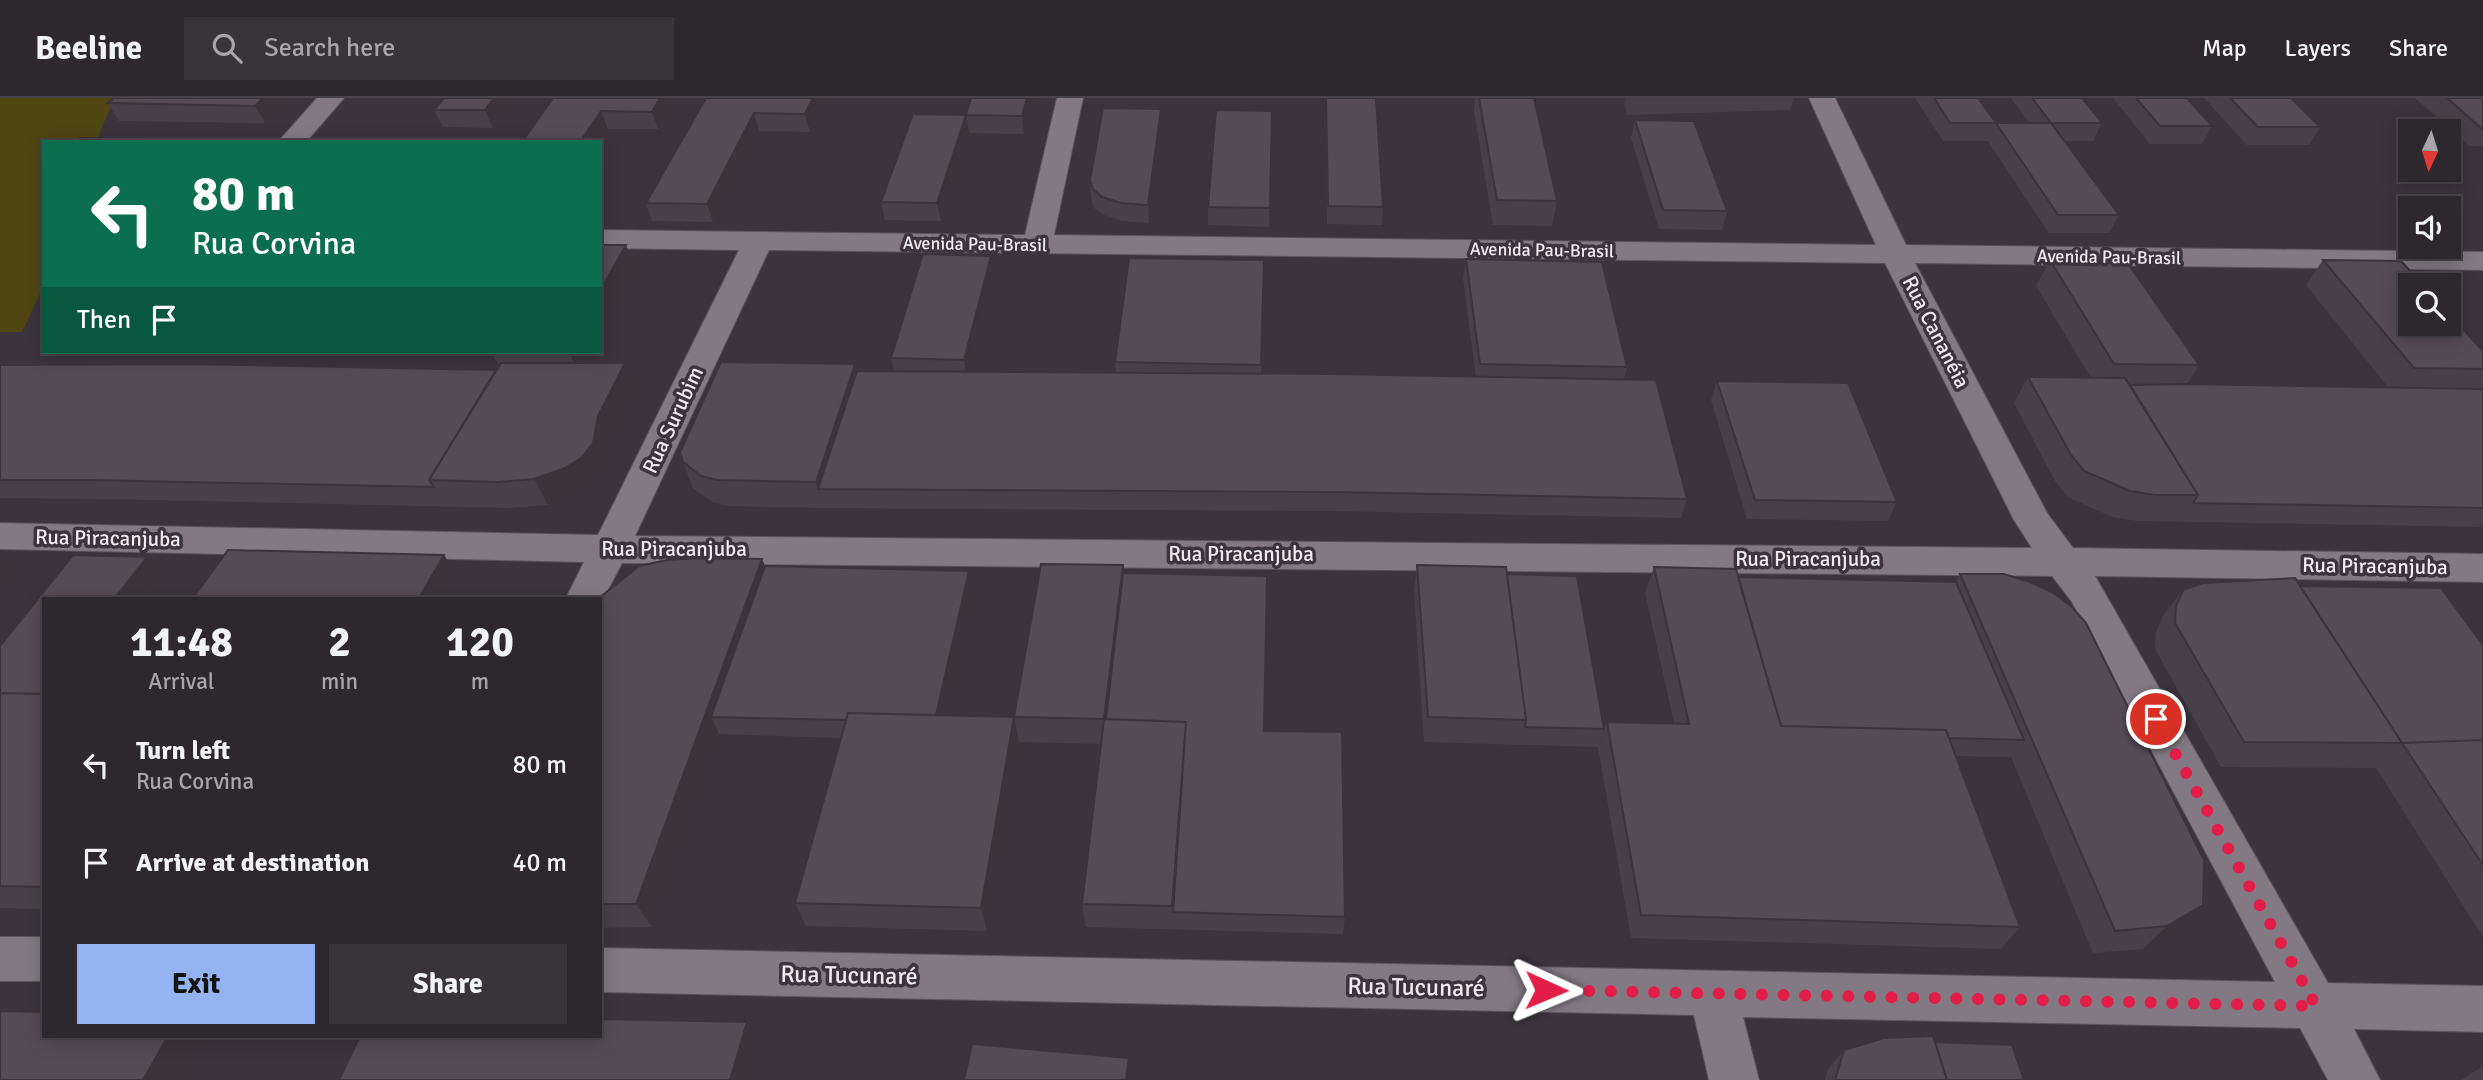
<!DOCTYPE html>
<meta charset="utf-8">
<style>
:root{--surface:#2d272e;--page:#39333a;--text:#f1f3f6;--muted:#a7a5aa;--line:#48444a;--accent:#95b2f1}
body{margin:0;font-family:Signika,sans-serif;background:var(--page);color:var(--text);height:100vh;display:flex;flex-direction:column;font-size:26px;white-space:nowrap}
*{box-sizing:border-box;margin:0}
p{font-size:23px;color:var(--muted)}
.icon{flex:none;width:38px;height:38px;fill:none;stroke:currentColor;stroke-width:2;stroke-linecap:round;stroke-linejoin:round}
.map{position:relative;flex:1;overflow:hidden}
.sheet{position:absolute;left:42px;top:499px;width:560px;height:441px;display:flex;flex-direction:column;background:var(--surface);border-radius:0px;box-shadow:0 4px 18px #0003,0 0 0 2px var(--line)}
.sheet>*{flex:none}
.guide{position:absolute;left:42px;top:42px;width:560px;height:214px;border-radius:0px;box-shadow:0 4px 18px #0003,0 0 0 2px var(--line);background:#0b6e4f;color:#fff;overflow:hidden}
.needle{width:46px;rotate:184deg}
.fabs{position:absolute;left:2398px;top:21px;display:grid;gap:14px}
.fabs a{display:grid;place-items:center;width:63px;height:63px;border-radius:0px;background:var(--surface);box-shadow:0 4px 18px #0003,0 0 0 2px var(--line);font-size:35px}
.pin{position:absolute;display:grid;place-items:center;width:60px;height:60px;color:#fff;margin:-30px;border:4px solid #fff;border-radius:50%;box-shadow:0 2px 7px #0007}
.me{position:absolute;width:77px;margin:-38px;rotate:91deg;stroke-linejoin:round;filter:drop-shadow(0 0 5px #0008)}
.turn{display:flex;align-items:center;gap:24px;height:147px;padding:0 35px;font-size:32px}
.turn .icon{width:91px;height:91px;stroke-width:2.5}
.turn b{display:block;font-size:49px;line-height:60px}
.then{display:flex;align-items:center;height:66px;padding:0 35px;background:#0003;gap:14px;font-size:26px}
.eta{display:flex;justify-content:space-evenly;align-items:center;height:119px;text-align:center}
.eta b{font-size:42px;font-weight:700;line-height:49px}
.button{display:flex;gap:14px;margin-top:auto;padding:14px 35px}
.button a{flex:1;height:80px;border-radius:0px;background:var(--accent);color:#111;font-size:28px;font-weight:700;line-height:80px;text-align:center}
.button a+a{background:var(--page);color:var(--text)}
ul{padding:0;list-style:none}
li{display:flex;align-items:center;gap:21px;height:98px;padding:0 35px}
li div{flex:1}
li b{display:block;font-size:26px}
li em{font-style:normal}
header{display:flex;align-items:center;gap:42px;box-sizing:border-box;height:98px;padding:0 35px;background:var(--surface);border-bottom:2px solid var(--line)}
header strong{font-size:33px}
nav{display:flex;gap:38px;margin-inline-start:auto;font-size:24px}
.search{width:490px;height:63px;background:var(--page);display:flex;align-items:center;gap:18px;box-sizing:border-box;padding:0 24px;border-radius:0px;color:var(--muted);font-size:26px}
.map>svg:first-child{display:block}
</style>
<header>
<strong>Beeline</strong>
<div class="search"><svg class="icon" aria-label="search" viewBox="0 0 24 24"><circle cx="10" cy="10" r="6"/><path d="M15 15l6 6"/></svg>Search here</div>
<nav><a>Map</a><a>Layers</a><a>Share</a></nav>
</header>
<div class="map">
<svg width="2483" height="982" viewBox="0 0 2483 982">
<rect width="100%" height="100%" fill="#3c343d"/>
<path fill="#504612" d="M0,0H114L96,44H44V187L22,234H0Z"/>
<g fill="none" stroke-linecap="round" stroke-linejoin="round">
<defs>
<path id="minor" d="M317,0H344L306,44H278Z
M1057,0H1083L1054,137L1876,147L1809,0H1835L1906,147L2483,154V172L1915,165L2047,415L2073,450L2483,456V484L2095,478L2328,885L2483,888V934L2354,931L2380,982H2328L2300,930L1743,919L1759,982H1709L1694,917L600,894V850L2275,884L2072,504L2052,478L622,465L600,507V500H566L584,464L0,451V425L598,437L739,152L600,150V132L1025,137ZM769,152L1885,165L2014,422L2032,450L635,438Z
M0,839H44V883H0Z"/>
</defs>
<use href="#minor" stroke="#585259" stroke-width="2"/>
<use href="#minor" fill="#827982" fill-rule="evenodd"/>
</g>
<path fill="#484048" d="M114,0H290L265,25L119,23L108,5Z
M515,0L493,30L443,29L434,12Z
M553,0H677L658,31H608Z
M706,0H825L810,34L759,33L713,124L652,123L646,105Z
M1034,0L1024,36L969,35L941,123L885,122L881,104L966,17Z
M1325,0L1383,109L1382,127L1327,126Z
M1475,0H1534L1557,103L1552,128L1493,127L1474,13Z
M1625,0H1794L1790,12L1627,17L1624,5Z
M1915,0H1978L1996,25H2029L2011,0H2082L2102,25L2093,43H2064L2119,117L2109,135H2049L1988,43H1943Z
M2113,0H2187L2212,28L2202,46H2150Z
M2204,0H2291L2320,29L2309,47H2247Z
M2415,0H2483V48H2469Z
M1161,11L1162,28L1149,125L1122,123L1104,117L1094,110L1091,100L1090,82Z
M1272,13L1269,129L1208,127V109Z
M1635,22L1727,113L1722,132L1659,131L1631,40Z
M1466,161L1627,269L1624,281L1687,401L1681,420L1333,413L824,410L727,408L712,404L693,390L683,364L857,274H894L891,260L993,176L969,274L1116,275L1115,264L1264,162L1261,276L1476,279L1463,180Z
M2050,162L2199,267L2187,286L2388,289L2306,187L2323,162L2483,253V290L2482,291H2483V429L2138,423L2112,419L2068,399L2055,383L2014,305L2028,279L2091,280L2036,188Z
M491,254H591L585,265L636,291L609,344L605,371L594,386L578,396L548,407L512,410L105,401L0,400V267L496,272L499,268Z
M1717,283L1897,404L1888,423L1747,421L1711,302Z
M73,457L147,459L163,477L146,500H44V811L0,810V548Z
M762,461L765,468L973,491L945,618L1014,619L1019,644L987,833L806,828L795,805L841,640L719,636L652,829L600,830V500Z
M1417,467L1507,476L1604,631L1598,649L1424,644L1414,493Z
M1654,469L1738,479L1956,484L1960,476L2203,807L2179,830L2143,851L2093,855L2011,659L1956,658L2020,829L2001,851L1631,840L1598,649L1607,624L1674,625L1645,495Z
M1123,475L1264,633L1345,819L1343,836L1086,829L1082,806L1101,646L1019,644L1014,619Z
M2300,488L2483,547V839L2376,670L2221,669L2155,551L2156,534L2163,518L2183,492Z
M1935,944L2024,982H1825L1827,973L1844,952Z
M2483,968V982H2461Z"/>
<path fill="#3b343b" d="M263,0H290L265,25L255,8Z
M494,0H515L493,30L485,12Z
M660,0H677L658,31L652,14Z
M813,0H825L810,34L805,16Z
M1027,0H1034L1024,36L1022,18Z
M1161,11L1162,28L1149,125L1148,107Z
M601,13L608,31L599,44H580Z
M754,15L759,33L713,124L707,106Z
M966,17L969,35L941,123L937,105Z
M626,147L636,173L600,238V193Z
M991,158L993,176L967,281L964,262Z
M569,254H591L579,276Z
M625,265L636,291L609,344L605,371L594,386L578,396L548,407L534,381L598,318Z
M855,266L862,292L818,391L824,410L816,384Z
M5,453L23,472L0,499V458Z
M444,457L456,475L441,500H419Z
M147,459L163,477L146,500H115Z
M762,461L772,487L711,619L719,636L652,829L636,806Z
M1123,467L1125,493L1110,628L1104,621Z
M969,473L973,491L940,643L935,625Z
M1014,619L1019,644L987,833L981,810Z
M2203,807L2179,830L2143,851L2167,828Z
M747,924L760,946L750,982H730Z
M168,938H208L184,982H143Z
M1129,960L1131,975L1130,982H1126Z"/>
<path fill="#544b54" stroke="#3b343b" stroke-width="2" d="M114,0H263L255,8L108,5Z
M444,0H494L485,12H434Z
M553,0H660L652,14L601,13L580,44H522Z
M706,0H813L805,16L754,15L707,106L646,105Z
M971,0H1027L1022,18L966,17Z
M1326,0H1376L1383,109L1328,108Z
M1479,0H1534L1557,103L1497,102Z
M1934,0H1978L1996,25H1950Z
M2032,0H2082L2102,25H2051Z
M2136,0H2187L2212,28H2160Z
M2230,0H2291L2320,29H2258Z
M2447,0H2483V31H2482Z
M1103,10L1161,11L1148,107L1121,105L1102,99L1093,91L1090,82Z
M1216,12L1272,13L1270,110L1208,109Z
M913,16L966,17L937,105L881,104Z
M1635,22L1694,23L1727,113L1663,112Z
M1996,25H2051L2119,117H2058Z
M79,40L216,42L214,44H75Z
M600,147H626L600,193Z
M923,156L991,158L964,262L891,260Z
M1129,160L1264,162L1261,267L1115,264Z
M1466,161L1602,164L1627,269L1480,266Z
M2050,162L2127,164L2199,267L2114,266Z
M2323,162L2401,163L2423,187H2410V226H2448V215L2483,253V271L2414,270Z
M721,264L855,266L816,384L717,382L701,378L683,364L680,354Z
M501,265H625L598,318L593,345L581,360L565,370L534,381L498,384L429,382Z
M188,266L496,272L429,382L434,389L89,382H0V267Z
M857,273L1331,276L1656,282L1687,401L1334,394L818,391Z
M2028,279L2125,280L2198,397H2155L2130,393L2084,373L2071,357Z
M1717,283L1848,285L1897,404L1755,402Z
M2185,286L2483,291V410L2193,405L2198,397L2130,287Z
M228,452L444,457L419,500H193Z
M73,457L147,459L115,500H44V595L42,596L0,595V548Z
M700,460L762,461L636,806H600V500H599L639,468L667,462Z
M1041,466L1123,467L1104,621L1014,619Z
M1417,467L1506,469L1526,622L1428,619Z
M765,468L969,473L936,617L848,615L846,622L711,619Z
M1654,469L1736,471L1781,628L1946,632L2020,829L1641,817L1607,624L1689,626Z
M1123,475L1267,478L1264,633L1342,634L1345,819L1173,814L1186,624L1106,621Z
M1507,476L1577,478L1604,631L1525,629L1526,622Z
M1960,476H2004L2030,484L2052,494L2071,508L2086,525L2204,762L2203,807L2167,828L2115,833Z
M1738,479L1956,484L2024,642L1949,640L1946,632L1781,628Z
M2295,480L2402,645L2244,644L2175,525L2176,508L2183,492L2203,485Z
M2300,488L2441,490L2483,547V642L2402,645Z
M0,595L44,596V789L0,788Z
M848,615L1014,619L981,810L795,805Z
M1104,621L1186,624L1172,808L1082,806Z
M2483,642V767L2402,645Z
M0,913L44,914V938H168L143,982H0Z
M600,921L747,924L730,982H339L360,938H600Z
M1933,938L1947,982H1835L1844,952L1884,940Z
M1935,944L2012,947L2024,982H1947Z
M972,946L1129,960L1126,982H964Z"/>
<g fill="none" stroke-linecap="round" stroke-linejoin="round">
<path stroke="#e11d48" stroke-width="12" stroke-dasharray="0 21.6" d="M1546,892L2316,908L2156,621"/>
</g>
<g text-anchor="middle" stroke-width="7" stroke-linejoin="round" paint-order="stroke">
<g font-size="18" fill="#efeaef" stroke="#3c343d">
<text transform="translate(975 146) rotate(1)" y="6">Avenida Pau-Brasil</text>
<text transform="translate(1542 152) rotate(1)" y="6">Avenida Pau-Brasil</text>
<text transform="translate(2109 159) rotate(1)" y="6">Avenida Pau-Brasil</text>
</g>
<g font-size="21" fill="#efeaef" stroke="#3c343d">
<text transform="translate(1936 234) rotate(63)" y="7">Rua Cananéia</text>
<text transform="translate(673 322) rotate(-65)" y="7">Rua Surubim</text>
<text transform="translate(108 440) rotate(1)" y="7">Rua Piracanjuba</text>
<text x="674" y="458">Rua Piracanjuba</text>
<text x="1241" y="463">Rua Piracanjuba</text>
<text x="1808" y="468">Rua Piracanjuba</text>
<text transform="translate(2375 468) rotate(1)" y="7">Rua Piracanjuba</text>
</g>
<g font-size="24" fill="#efeaef" stroke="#3c343d">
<text transform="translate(849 877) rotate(1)" y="8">Rua Tucunaré</text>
<text transform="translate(1416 889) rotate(1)" y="8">Rua Tucunaré</text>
</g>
</g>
</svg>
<div class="fabs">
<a><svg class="needle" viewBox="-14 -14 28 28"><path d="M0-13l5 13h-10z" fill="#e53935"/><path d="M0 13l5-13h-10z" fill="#a7a5aa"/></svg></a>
<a><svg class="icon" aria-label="sound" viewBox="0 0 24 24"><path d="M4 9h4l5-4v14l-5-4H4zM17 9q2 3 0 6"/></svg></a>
<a><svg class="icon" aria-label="search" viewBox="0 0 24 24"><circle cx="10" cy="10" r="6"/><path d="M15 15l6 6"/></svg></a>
</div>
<div class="pin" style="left:2156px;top:621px;background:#d93025"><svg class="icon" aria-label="arrive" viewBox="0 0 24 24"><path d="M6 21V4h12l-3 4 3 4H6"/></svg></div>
<svg class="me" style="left:1546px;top:892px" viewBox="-20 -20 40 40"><path d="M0-17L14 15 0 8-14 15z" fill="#e11d48" stroke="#fff" stroke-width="4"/></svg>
<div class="guide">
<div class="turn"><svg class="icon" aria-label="left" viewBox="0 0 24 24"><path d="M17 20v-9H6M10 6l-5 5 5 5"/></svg><div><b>80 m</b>Rua Corvina</div></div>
<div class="then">Then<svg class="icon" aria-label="arrive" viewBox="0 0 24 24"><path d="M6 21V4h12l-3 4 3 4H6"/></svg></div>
</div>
<section class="sheet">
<div class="eta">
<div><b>11:48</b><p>Arrival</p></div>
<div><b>2</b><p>min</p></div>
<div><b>120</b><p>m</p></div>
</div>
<ul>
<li><svg class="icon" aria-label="left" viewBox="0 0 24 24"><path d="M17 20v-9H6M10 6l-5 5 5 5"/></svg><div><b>Turn left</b><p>Rua Corvina</p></div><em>80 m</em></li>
<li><svg class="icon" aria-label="arrive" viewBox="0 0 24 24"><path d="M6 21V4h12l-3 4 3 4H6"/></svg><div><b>Arrive at destination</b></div><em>40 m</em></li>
</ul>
<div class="button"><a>Exit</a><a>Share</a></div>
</section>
</div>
